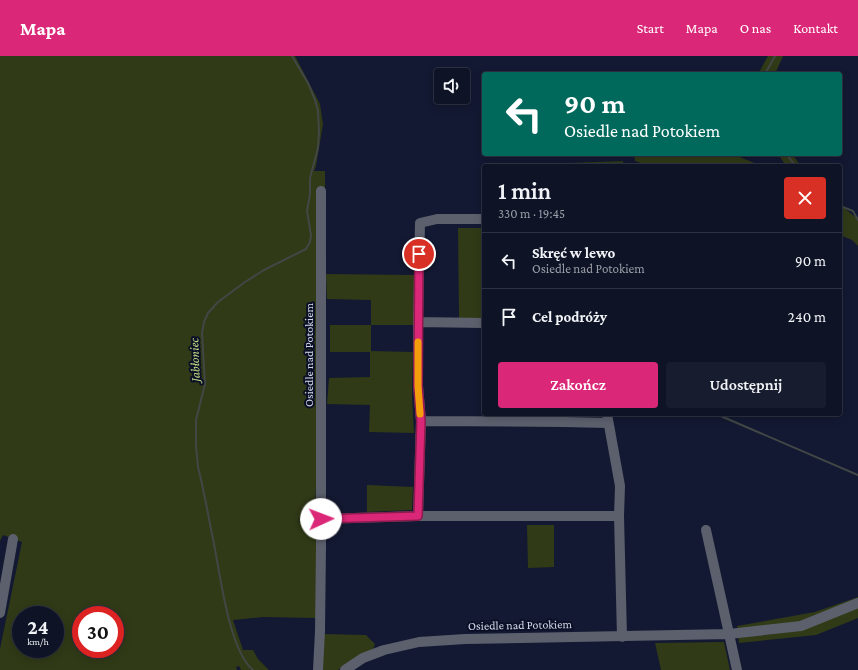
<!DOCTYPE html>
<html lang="pl">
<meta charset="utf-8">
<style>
:root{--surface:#0e1326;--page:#171c2e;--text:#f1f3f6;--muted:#9b9ea7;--line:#2e3243;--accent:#db2777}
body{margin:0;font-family:"Crimson Pro",serif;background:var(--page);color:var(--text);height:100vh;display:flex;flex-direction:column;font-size:15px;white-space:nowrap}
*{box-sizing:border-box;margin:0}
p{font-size:13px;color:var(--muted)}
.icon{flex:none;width:22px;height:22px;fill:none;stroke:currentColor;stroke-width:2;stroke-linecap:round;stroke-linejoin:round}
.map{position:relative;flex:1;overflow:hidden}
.details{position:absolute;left:482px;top:108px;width:360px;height:252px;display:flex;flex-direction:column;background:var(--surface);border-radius:4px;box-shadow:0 2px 10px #0003,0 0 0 1px var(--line)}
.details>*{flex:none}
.banner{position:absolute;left:482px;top:16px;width:360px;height:84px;border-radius:4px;box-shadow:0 2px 10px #0003,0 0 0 1px var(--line);background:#00695c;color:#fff;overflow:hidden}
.tools{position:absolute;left:434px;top:12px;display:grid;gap:8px}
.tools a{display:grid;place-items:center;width:36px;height:36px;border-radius:4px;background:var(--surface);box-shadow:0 2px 10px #0003,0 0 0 1px var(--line);font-size:20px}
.speed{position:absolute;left:12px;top:550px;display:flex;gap:8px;font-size:20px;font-weight:700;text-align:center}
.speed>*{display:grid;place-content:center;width:52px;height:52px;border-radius:50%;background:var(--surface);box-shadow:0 2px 10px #0003,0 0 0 1px var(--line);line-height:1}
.speed small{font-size:10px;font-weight:400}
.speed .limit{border:6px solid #d22;background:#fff;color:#111}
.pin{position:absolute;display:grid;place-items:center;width:34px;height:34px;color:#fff;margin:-17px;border:2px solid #fff;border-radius:50%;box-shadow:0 1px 4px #0007}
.me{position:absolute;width:44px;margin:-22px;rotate:88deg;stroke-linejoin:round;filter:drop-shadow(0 0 3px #0008)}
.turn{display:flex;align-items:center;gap:14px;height:84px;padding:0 16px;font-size:18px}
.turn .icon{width:52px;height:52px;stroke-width:2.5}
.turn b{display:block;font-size:28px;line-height:34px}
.round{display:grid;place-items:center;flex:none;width:42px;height:42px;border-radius:4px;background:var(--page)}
.headline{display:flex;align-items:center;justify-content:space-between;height:68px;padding:0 16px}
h1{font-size:24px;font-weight:600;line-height:30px}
.primary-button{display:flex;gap:8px;margin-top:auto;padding:8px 16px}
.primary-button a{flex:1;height:46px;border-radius:4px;background:var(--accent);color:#fff;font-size:16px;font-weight:600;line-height:46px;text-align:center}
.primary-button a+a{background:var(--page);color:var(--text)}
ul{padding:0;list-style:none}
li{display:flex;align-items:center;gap:12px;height:56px;padding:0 16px;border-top:1px solid var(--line)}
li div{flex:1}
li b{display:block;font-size:15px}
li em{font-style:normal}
header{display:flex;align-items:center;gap:24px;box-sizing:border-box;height:56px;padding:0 20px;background:var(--accent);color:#fff}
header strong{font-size:19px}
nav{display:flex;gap:22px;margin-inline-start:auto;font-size:14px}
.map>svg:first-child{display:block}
</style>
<header>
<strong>Mapa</strong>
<nav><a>Start</a><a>Mapa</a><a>O nas</a><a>Kontakt</a></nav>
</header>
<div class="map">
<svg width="858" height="614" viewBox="0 0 858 614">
<rect width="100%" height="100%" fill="#131932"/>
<path fill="#303a17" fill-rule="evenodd" d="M0,0H295L320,48L323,68L316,110L314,115H325V134L315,459L319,574L315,562L263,561L233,564L243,594H253L258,603L269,614H241L239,610L236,611L237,614H0V593L22,486L3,479L0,485ZM21,559H55V593H21ZM81,559H115V593H81Z
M768,0H783L775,18H758Z
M634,98H732L762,110H649L635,105Z
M778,98H792L801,110H786Z
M623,105L624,110H569L568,107Z
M840,149L858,163V190L852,184L840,179Z
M458,172H484V262H459Z
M326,218L416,219L414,269H371V295L413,296L412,339L414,377L369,376L370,349L327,348L329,322L370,321V296H330V269H371V244L327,243Z
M367,429L413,431L412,454L367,456Z
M527,469H554V511L528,512Z
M858,541V562L816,579L739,587L737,570L815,556Z
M323,578L366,579L375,588L373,593L349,606L338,614H321Z
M724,586L730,614H661L655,587Z"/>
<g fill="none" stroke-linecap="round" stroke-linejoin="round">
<path stroke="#424745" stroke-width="2" d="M765,18L775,0
M786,98L796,110
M840,150L853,155L858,164
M716,358L858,419
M253,614C228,593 220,515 213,483C208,459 204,434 198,411L196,390V364L205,328L202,277L204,266L208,257L218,246L245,226L264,214L306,193L310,186L311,179L307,155L310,138V122L318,92L319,75L318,55L315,44L308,27L292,0"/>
<path stroke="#5c606d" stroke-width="10" d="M418,266L420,167L437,163H484
M421,365L564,366L608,367
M418,460L421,365L418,330V266L484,267
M619,460L622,581
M321,463L418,460H619L620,430L607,358
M706,474L737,614
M0,557L13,483
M318,614L320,575L321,491V135
M345,614L363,602L384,594L419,586L465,583L729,578L801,570L858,547"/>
</g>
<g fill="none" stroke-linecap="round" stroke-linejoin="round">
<defs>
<path id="route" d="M321,463L418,460L421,365L418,330L419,198"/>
</defs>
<use href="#route" stroke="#8e194d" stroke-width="10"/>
<use href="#route" stroke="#db2777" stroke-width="7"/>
<path stroke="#f59e0b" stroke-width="7" d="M418,286V330L420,358"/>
</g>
<g text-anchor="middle" stroke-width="4" stroke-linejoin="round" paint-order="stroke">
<g font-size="12" fill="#d1d6e7" stroke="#0b1027">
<text transform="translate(309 299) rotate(-90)" y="4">Osiedle nad Potokiem</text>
<text transform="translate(520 569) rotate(-1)" y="4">Osiedle nad Potokiem</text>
</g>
<g font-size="13" font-style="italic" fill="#c0dc83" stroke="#0b1027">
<text transform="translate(194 304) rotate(-92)" y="5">Jabłoniec</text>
</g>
</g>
</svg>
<div class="tools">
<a><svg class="icon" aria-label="sound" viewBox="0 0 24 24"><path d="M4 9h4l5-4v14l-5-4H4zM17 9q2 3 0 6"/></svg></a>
</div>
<div class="speed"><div>24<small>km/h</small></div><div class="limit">30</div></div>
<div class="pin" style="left:419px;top:198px;background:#d93025"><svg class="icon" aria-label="arrive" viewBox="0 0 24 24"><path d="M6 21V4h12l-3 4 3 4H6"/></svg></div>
<svg class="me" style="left:321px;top:463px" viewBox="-20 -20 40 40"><circle r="19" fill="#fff"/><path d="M0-13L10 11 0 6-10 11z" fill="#db2777"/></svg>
<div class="banner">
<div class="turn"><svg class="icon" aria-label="left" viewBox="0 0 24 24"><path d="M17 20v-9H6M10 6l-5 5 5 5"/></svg><div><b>90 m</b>Osiedle nad Potokiem</div></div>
</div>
<section class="details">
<div class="headline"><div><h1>1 min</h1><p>330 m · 19:45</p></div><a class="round" style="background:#d93025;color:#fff"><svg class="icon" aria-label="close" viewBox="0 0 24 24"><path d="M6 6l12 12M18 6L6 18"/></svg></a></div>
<ul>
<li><svg class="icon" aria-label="left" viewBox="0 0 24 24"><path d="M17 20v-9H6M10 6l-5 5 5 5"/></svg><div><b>Skręć w lewo</b><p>Osiedle nad Potokiem</p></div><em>90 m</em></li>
<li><svg class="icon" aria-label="arrive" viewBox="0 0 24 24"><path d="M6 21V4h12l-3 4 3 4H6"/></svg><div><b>Cel podróży</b></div><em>240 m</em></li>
</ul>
<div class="primary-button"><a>Zakończ</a><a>Udostępnij</a></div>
</section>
</div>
